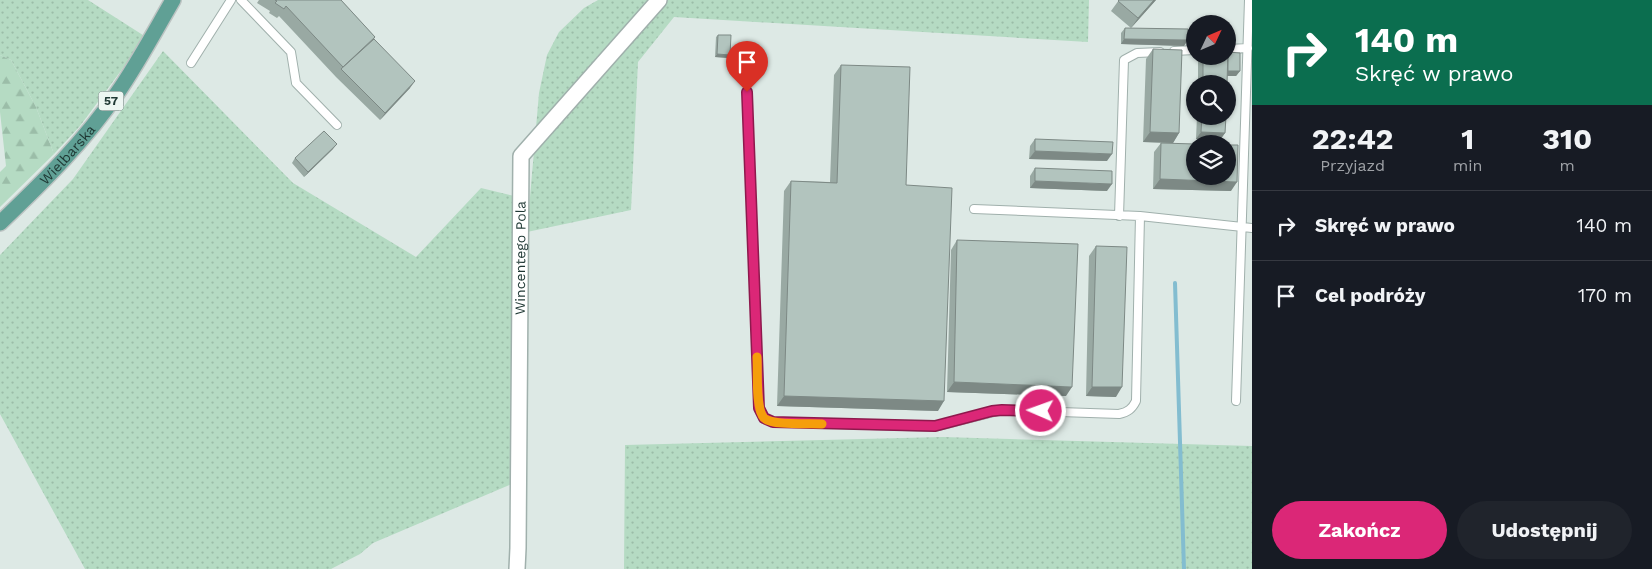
<!DOCTYPE html>
<html lang="pl">
<meta charset="utf-8">
<style>
:root{--surface:#171b24;--page:#20242c;--text:#f1f3f6;--muted:#9ea1a6;--line:#363941;--accent:#db2777}
body{margin:0;font-family:"Work Sans",sans-serif;background:var(--page);color:var(--text);height:100vh;display:flex;flex-direction:column;font-size:19px;white-space:nowrap}
*{box-sizing:border-box;margin:0}
p{font-size:16px;color:var(--muted)}
.icon{flex:none;width:28px;height:28px;fill:none;stroke:currentColor;stroke-width:2;stroke-linecap:round;stroke-linejoin:round}
.map{position:relative;flex:1;overflow:hidden}
.drawer{display:flex;flex-direction:column;background:var(--surface);width:400px}
.drawer>*{flex:none}
.guide{background:#0b6e4f;color:#fff;overflow:hidden}
.needle{width:32px;rotate:46deg}
.controls{position:absolute;left:1186px;top:15px;display:grid;gap:10px}
.controls a{display:grid;place-items:center;width:50px;height:50px;border-radius:50%;background:var(--surface);box-shadow:0 1px 4px #0004;font-size:25px}
.pin{position:absolute;display:grid;place-items:center;width:42px;height:42px;color:#fff;margin:-51px -21px;border-radius:50% 50% 50% 0;rotate:-45deg;box-shadow:0 0 5px #0007}
.pin .icon{rotate:45deg}
.me{position:absolute;width:55px;margin:-28px;rotate:272deg;stroke-linejoin:round;filter:drop-shadow(0 0 4px #0008)}
.turn{display:flex;align-items:center;gap:18px;height:105px;padding:0 20px;font-size:22px}
.turn .icon{width:65px;height:65px;stroke-width:2.5}
.turn b{display:block;font-size:35px;line-height:42px}
.eta{display:flex;justify-content:space-evenly;align-items:center;height:85px;text-align:center}
.eta b{font-size:30px;font-weight:700;line-height:35px}
.action{display:flex;gap:10px;margin-top:auto;padding:10px 20px}
.action a{flex:1;height:58px;border-radius:30px;background:var(--accent);color:#fff;font-size:20px;font-weight:700;line-height:58px;text-align:center}
.action a+a{background:var(--page);color:var(--text)}
ul{padding:0;list-style:none}
li{display:flex;align-items:center;gap:15px;height:70px;padding:0 20px;border-top:1px solid var(--line)}
li div{flex:1}
li b{display:block;font-size:19px}
li em{font-style:normal}
main{display:flex;flex:1;min-height:0}
.map>svg:first-child{display:block}
</style>
<main>
<div class="map">
<svg width="1252" height="569" viewBox="0 0 1252 569">
<defs>
<pattern id="grass-dots" width="8" height="8" patternUnits="userSpaceOnUse" patternTransform="scale(1.25)"><rect width="8" height="8" fill="#b5dbc3"/><path d="M2 2h.1M6 6h.1" fill="none" stroke="#9bbda8" stroke-width="1.8" stroke-linecap="round"/></pattern>
<pattern id="forest-firs" width="22" height="20" patternUnits="userSpaceOnUse" patternTransform="scale(1.25)"><rect width="22" height="20" fill="#b5dbc3"/><path d="M5 1l3.5 6h-7zM16 11l3.5 6h-7z" fill="#9bbda8"/></pattern>
</defs>
<rect width="100%" height="100%" fill="#dde9e5"/>
<path fill="url(#grass-dots)" d="M0,0H88L146,37L80,126L54,154L36,107L11,60L0,55Z
M598,0H1089L1088,42L674,17L638,62L631,210L527,232L539,93L547,55L559,32L584,8Z
M163,51L293,183L416,257L481,188L514,196V483L373,543L360,554L331,569H85L0,414V255L73,179Z
M943,437L1252,446V569H624L625,445Z"/>
<path fill="url(#forest-firs)" d="M0,55L11,60L36,107L54,154L0,207V172L6,166L0,112Z"/>
<g fill="none" stroke-linecap="round" stroke-linejoin="round">
<path stroke="#83bdd0" stroke-width="4" d="M1175,283L1184,569"/>
<defs>
<path id="lane" d="M241,0L291,52L296,83L337,125
M1228,49L1248,48
M1174,51L1195,50
M191,63L231,0
M747,92L759,408L764,418L773,422L935,427L1002,410L1119,414C1128,412 1132,409 1136,401L1140,216
M974,209L1140,216L1252,228
M1119,216L1124,60L1137,53L1160,52
M1236,401L1249,0"/>
<g id="street">
<path id="s1" d="M517,569L518,548L521,156L659,0"/>
</g>
<g id="primary">
<path id="s2" d="M0,223C42,183 85,141 118,92C138,63 155,31 173,0"/>
</g>
</defs>
<use href="#lane" stroke="#a0b0ac" stroke-width="10"/>
<use href="#street" stroke="#a0b0ac" stroke-width="18"/>
<use href="#primary" stroke="#bcc3c2" stroke-width="18"/>
<use href="#lane" stroke="#fff" stroke-width="8"/>
<use href="#street" stroke="#fff" stroke-width="15"/>
<use href="#primary" stroke="#60a095" stroke-width="15"/>
</g>
<path fill="#99a9a3" d="M259,0H341L375,37L374,39L410,88L380,120L336,77L279,16L277,18L269,13L270,11L257,3Z
M1119,0H1156L1131,28L1111,11Z
M1125,28L1184,46L1121,44V33Z
M718,35L730,55L729,58L715,57L716,37Z
M1153,49L1179,133L1173,143L1143,142L1146,59Z
M1228,52L1240,71L1236,76H1227V84H1198V56H1228Z
M841,65L906,185L938,411L777,406L784,191L791,181L830,182L834,75Z
M1197,116H1226L1225,133L1220,140L1196,139Z
M1035,139L1107,161L1029,159L1030,146Z
M1161,143L1231,191L1153,189L1154,152Z
M333,149L304,177L292,163L295,158Z
M1035,168L1107,191L1030,188V176Z
M957,240L1066,396L947,392L951,250Z
M1096,246L1116,397L1086,396L1089,256Z"/>
<path fill="#7d8985" d="M1154,0H1156L1131,28L1138,18Z
M1124,39L1188,40L1184,46L1121,44Z
M717,54L730,55L729,58L715,57Z
M1226,70L1240,71L1236,76H1222Z
M415,81L410,88L380,120L385,113Z
M1150,132L1179,133L1173,143L1143,142Z
M1201,132L1225,133L1220,140L1196,139Z
M337,144L333,149L304,177L308,172Z
M1035,151L1112,154L1107,161L1029,159Z
M1160,179L1237,182L1231,191L1153,189Z
M1035,181L1112,184L1107,191L1030,188Z
M954,382L1072,387L1066,396L947,392Z
M1092,387H1122L1116,397L1086,396Z
M784,396L944,401L938,411L777,406Z"/>
<path fill="#b2c4be" stroke="#7d8985" d="M275,0H341L375,37L343,67L286,6L284,9L275,3L277,1Z
M1119,0H1154L1138,18L1118,1Z
M1125,28L1188,29V40L1124,39Z
M718,35H731L730,55L717,54Z
M374,39L415,81L385,113L341,69Z
M1153,49L1182,50L1179,133L1150,132Z
M1228,50L1227,84H1203V56H1228Z
M1228,52L1240,53V71H1228Z
M841,65L910,67L906,185L952,188L944,401L784,396L791,181L837,183Z
M1202,116H1226L1225,133L1201,132Z
M324,131L337,144L308,172L295,158Z
M1035,139L1113,142L1112,154L1035,151Z
M1161,143L1195,144V176H1228V145H1238L1237,182L1160,179Z
M1035,168L1112,171V184L1035,181Z
M957,240L1078,244L1072,387L954,382Z
M1096,246L1127,247L1122,387H1092Z"/>
<g fill="none" stroke-linecap="round" stroke-linejoin="round">
<defs>
<path id="route" d="M747,92L759,408L764,418L773,422L935,426L992,411L1002,410L1041,411"/>
</defs>
<use href="#route" stroke="#8e194d" stroke-width="12"/>
<use href="#route" stroke="#db2777" stroke-width="9"/>
<path stroke="#f59e0b" stroke-width="9" d="M757,357C758,370 755,409 764,418C773,426 810,423 822,424"/>
</g>
<g text-anchor="middle" stroke-width="4" stroke-linejoin="round" paint-order="stroke">
<rect fill="#edf6f2" stroke="#5d716d" stroke-width="1" x="98.5" y="91.5" width="25" height="19" rx="4"/>
<g font-size="12" font-weight="bold" fill="#1f3834">
<text x="111" y="105">57</text>
</g>
<g font-size="14" fill="#1f3834" stroke="#edf6f2">
<text dy="5" stroke="none"><textPath href="#s2" startOffset="96">Wielbarska</textPath></text>
<text dy="5" stroke="none"><textPath href="#s1" startOffset="311">Wincentego Pola</textPath></text>
</g>
</g>
</svg>
<div class="controls">
<a><svg class="needle" viewBox="-14 -14 28 28"><path d="M0-13l5 13h-10z" fill="#e53935"/><path d="M0 13l5-13h-10z" fill="#9ea1a6"/></svg></a>
<a><svg class="icon" aria-label="search" viewBox="0 0 24 24"><circle cx="10" cy="10" r="6"/><path d="M15 15l6 6"/></svg></a>
<a><svg class="icon" aria-label="layers" viewBox="0 0 24 24"><path d="M12 4l9 5-9 5-9-5zM3 14l9 5 9-5"/></svg></a>
</div>
<div class="pin" style="left:747px;top:92px;background:#d93025"><svg class="icon" aria-label="arrive" viewBox="0 0 24 24"><path d="M6 21V4h12l-3 4 3 4H6"/></svg></div>
<svg class="me" style="left:1041px;top:411px" viewBox="-20 -20 40 40"><circle r="17" fill="#db2777" stroke="#fff" stroke-width="3"/><path d="M0-11L8 9 0 5-8 9z" fill="#fff"/></svg>
</div>
<section class="drawer">
<div class="guide">
<div class="turn"><svg class="icon" aria-label="right" viewBox="0 0 24 24"><path d="M7 20v-9h11M14 6l5 5-5 5"/></svg><div><b>140 m</b>Skręć w prawo</div></div>
</div>
<div class="eta">
<div><b>22:42</b><p>Przyjazd</p></div>
<div><b>1</b><p>min</p></div>
<div><b>310</b><p>m</p></div>
</div>
<ul>
<li><svg class="icon" aria-label="right" viewBox="0 0 24 24"><path d="M7 20v-9h11M14 6l5 5-5 5"/></svg><div><b>Skręć w prawo</b></div><em>140 m</em></li>
<li><svg class="icon" aria-label="arrive" viewBox="0 0 24 24"><path d="M6 21V4h12l-3 4 3 4H6"/></svg><div><b>Cel podróży</b></div><em>170 m</em></li>
</ul>
<div class="action"><a>Zakończ</a><a>Udostępnij</a></div>
</section>
</main>
